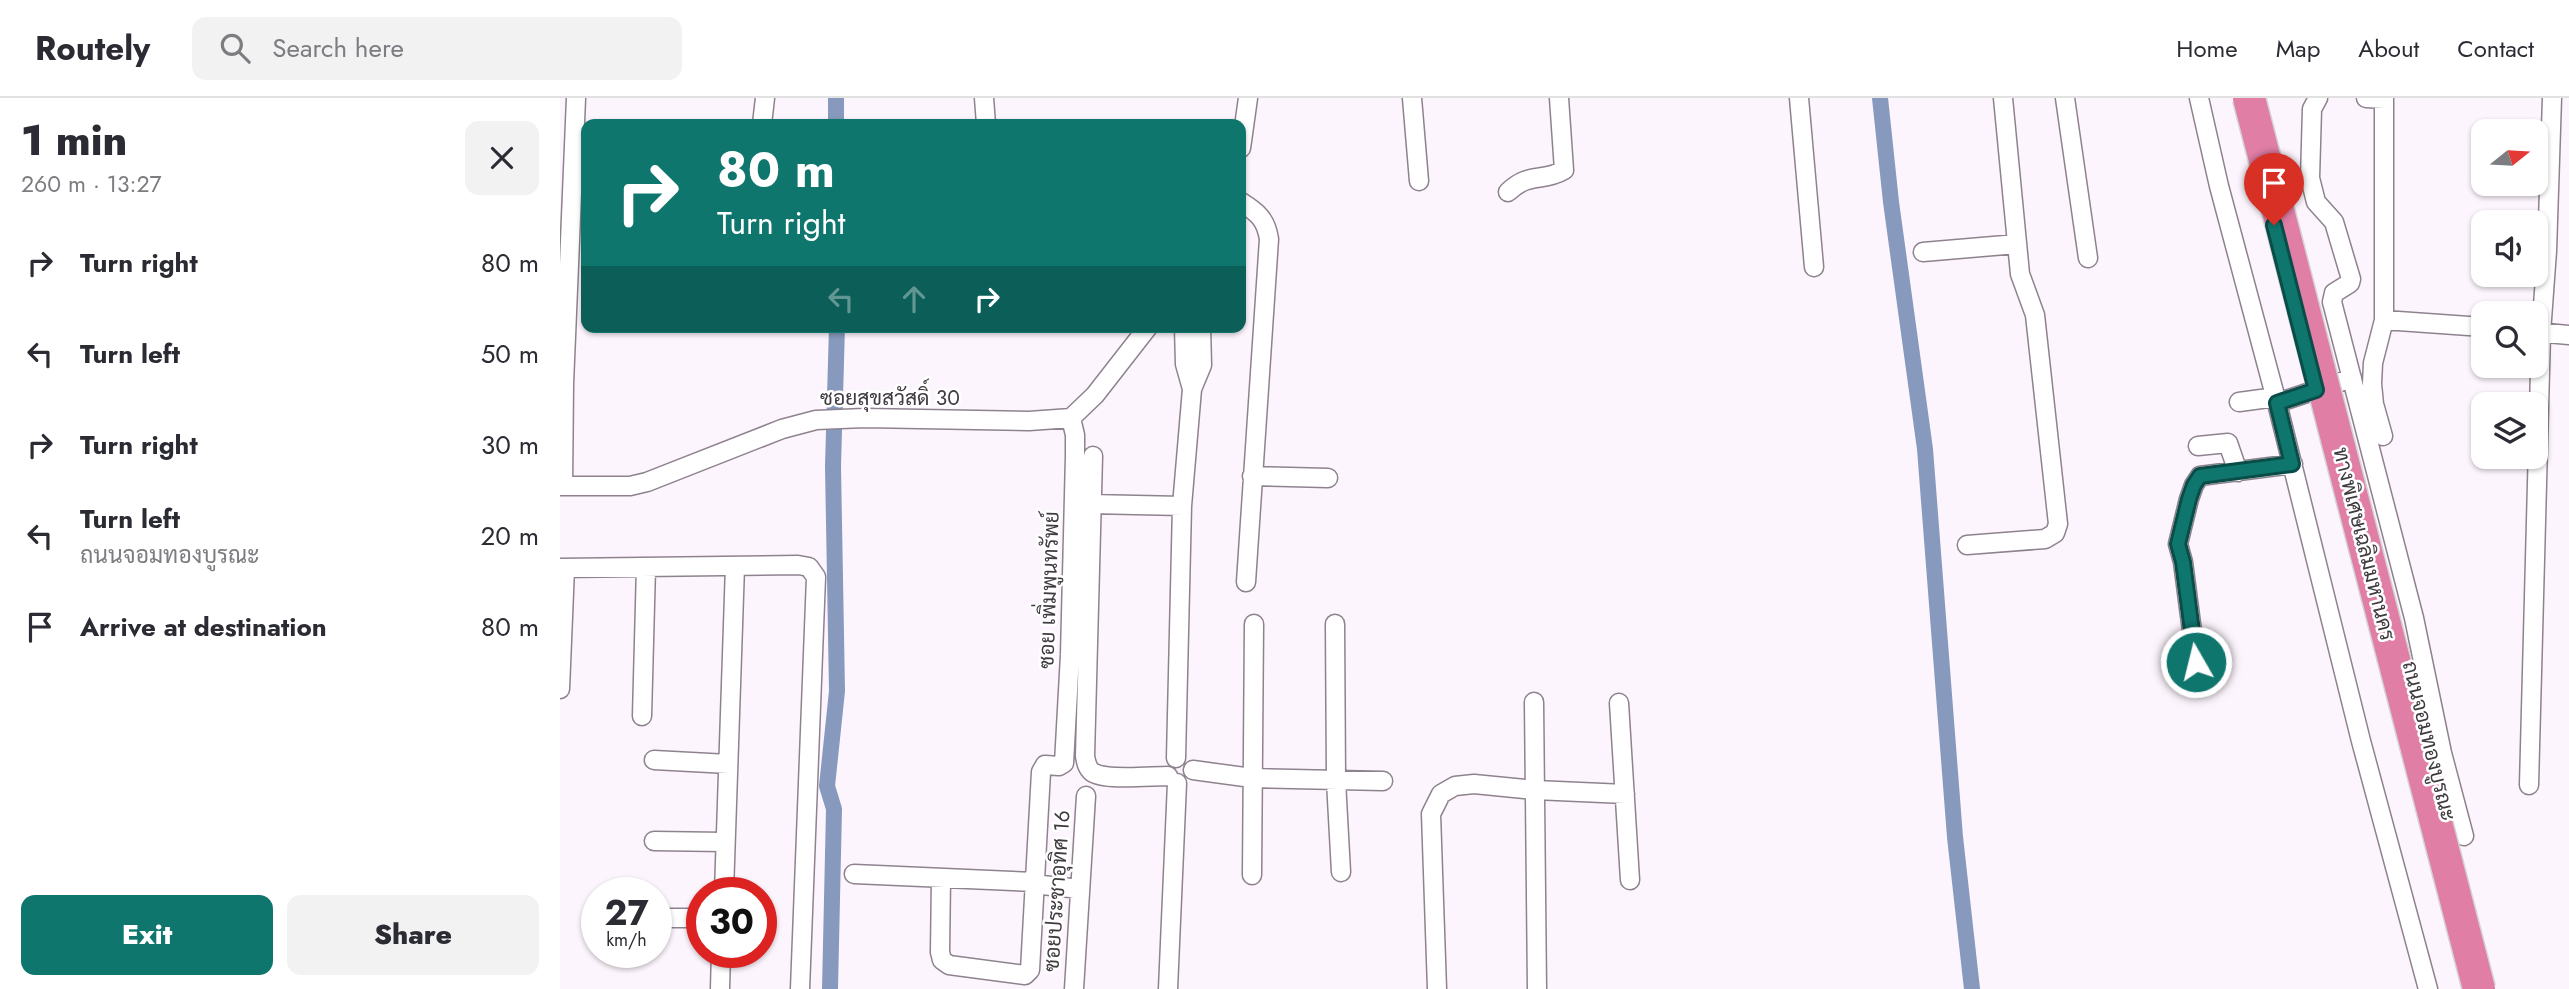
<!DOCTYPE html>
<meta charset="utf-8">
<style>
:root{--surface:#fff;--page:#f2f2f3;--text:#2b2b33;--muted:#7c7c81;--line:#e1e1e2;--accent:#0f766e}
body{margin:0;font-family:Jost,Sarabun,sans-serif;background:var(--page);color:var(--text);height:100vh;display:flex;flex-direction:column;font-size:26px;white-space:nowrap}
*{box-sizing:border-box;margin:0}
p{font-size:23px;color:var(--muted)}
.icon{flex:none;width:38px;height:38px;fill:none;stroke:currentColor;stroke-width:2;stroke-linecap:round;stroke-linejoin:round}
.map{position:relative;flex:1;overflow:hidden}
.details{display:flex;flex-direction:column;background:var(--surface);width:560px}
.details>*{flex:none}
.top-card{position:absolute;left:21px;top:21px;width:665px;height:214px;border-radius:14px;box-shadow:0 2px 5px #0004;background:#0f766e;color:#fff;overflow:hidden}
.needle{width:46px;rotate:72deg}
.controls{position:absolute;left:1911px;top:21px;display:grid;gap:14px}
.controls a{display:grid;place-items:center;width:77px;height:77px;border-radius:14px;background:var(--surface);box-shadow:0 2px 5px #0004;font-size:35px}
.speed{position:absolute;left:21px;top:779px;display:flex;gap:14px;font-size:35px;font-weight:700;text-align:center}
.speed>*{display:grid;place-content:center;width:91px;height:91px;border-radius:50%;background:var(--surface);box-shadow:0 2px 5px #0004;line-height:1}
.speed small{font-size:18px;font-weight:400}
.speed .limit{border:10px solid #d22;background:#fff;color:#111}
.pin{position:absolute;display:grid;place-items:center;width:60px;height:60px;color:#fff;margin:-72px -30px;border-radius:50% 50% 50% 0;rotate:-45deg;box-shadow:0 0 7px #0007}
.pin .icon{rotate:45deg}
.me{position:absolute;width:77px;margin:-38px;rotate:352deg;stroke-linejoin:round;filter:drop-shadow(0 0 5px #0008)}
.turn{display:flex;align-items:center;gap:24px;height:147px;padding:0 21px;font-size:32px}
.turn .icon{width:91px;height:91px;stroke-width:2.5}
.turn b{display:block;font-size:49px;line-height:60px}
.lanes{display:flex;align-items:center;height:66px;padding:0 21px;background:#0003;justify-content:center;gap:35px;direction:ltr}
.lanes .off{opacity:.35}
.round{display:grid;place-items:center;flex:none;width:74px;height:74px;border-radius:14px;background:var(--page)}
.overview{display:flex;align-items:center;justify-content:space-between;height:119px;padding:0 21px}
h1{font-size:42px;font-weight:800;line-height:52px}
.action{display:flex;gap:14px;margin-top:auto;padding:14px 21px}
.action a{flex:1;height:80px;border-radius:14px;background:var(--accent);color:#fff;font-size:28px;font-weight:800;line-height:80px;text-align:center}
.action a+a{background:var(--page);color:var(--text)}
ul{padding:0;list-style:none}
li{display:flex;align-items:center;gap:21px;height:91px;padding:0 21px}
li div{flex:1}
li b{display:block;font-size:26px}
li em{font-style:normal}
header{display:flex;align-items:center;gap:42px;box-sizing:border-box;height:98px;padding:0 35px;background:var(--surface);border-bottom:2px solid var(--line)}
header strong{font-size:33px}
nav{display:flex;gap:38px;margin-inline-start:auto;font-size:24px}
.search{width:490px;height:63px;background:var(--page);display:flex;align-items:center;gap:18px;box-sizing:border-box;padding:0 24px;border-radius:14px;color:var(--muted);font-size:26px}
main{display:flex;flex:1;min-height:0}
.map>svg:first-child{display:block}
</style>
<header>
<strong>Routely</strong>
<div class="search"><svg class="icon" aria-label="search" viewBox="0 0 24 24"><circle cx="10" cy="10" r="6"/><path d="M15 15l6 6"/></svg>Search here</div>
<nav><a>Home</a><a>Map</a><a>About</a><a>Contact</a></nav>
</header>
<main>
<section class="details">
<div class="overview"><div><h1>1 min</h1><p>260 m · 13:27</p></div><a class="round"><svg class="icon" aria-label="close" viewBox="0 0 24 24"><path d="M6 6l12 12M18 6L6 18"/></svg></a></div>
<ul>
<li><svg class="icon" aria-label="right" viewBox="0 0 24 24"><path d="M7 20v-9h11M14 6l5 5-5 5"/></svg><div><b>Turn right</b></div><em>80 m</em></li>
<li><svg class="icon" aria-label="left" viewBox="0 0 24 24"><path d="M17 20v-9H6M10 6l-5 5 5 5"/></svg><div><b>Turn left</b></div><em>50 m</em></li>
<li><svg class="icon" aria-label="right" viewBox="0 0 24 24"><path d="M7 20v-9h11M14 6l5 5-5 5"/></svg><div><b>Turn right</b></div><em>30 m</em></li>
<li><svg class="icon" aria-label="left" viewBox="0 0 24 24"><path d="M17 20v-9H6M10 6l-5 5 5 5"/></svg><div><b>Turn left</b><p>ถนนจอมทองบูรณะ</p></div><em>20 m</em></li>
<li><svg class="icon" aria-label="arrive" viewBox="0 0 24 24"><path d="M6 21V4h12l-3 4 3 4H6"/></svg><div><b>Arrive at destination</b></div><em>80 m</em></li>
</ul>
<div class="action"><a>Exit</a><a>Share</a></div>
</section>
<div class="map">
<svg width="2009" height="891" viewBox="0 0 2009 891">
<rect width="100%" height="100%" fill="#fdf5fd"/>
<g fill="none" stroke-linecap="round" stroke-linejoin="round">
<path stroke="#879abd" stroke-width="16" d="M276,0V26
M1320,0L1331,104L1365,351L1395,739L1412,891
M270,891L274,711L267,688L277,593L273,368L277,229"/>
<defs>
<path id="street" d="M424,0L426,26
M852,0L859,83
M1239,0L1254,169
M1505,0L1528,160
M1639,0L1659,88L1717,305L1801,643L1868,891
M1758,0L1752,11L1750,80L1756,104L1774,124L1791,181L1790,185L1774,195L1772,204L1854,520L1882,655L1904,738
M1806,0L1824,1
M202,26L205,0
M681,50L688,0
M948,94C970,73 982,85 1004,72L999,0
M681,104C697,114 706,121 709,141L686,484
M1922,148H1923
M1987,153L1992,0
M1363,154L1457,146
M1824,222L1923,229
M624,229L625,266L632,291L642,267L641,229
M1976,234L2009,237
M1679,304L1716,299
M1717,305L1792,280
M1823,338L1814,306L1812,286L1813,265L1824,222V0
M1638,348L1668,345L1678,374
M533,358L525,658C526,664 527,670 532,674C545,683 590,678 608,678
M692,378L768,380
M0,388H70L87,384L222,331L256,322L305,320L469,323L511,320L535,297L588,229
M3,388L4,286L16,0
M530,406L622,408
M1407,447L1485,441L1495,435L1498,426L1475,217L1460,176L1443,0
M0,470L238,467L249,469L256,479L240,891
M775,526L776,683L781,774
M1636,564L1623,464L1618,446L1629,401L1634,387L1640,378L1733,366
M0,591L5,470
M974,604L977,891
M1059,605L1070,782
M82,618L86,469
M616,660L622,408L632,291
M94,662L168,666
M633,672L692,680L823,683
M1969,687L1981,235L1987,153L1976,152
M94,743L165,744
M294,776L475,784
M692,777L694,526
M381,780L380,854L382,862L389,867L465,877L470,872L481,674L485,667L499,668L504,665L510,557L515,358V337L511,320
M482,787L520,791
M164,794L175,468
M96,820H142
M160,891L161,854
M514,891L526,698
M608,891L617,685
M877,891L871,716L881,696L895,688L914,686L975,692L1065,696"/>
</defs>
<use href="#street" stroke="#8e828e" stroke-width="21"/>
<use href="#street" stroke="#fff" stroke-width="18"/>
<defs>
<path id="highway-bridge" d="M1689,0L1919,891"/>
</defs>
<use href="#highway-bridge" stroke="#d5d4d5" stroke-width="35" stroke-linecap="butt"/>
<use href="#highway-bridge" stroke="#e07ea5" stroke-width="32"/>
</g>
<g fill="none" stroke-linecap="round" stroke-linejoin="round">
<defs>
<path id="route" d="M1636,564L1623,464L1618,446L1629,401L1634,387L1640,378L1732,366L1717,305L1756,292L1714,127"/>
</defs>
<use href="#route" stroke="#0a4d48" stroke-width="18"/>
<use href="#route" stroke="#0f766e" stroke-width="12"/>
</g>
<g text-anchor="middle" stroke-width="5" stroke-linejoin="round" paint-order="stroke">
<g font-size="21" fill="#403b40" stroke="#fff">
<text x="330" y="307">ซอยสุขสวัสดิ์ 30</text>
<text transform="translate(1804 446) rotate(76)" y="7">ทางพิเศษเฉลิมมหานคร</text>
<text transform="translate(489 492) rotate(-88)" y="7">ซอย เพิ่มพูนทรัพย์</text>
<text transform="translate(1869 643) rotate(76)" y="7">ถนนจอมทองบูรณะ</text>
<text transform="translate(497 793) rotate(-86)" y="7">ซอยประชาอุทิศ 16</text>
</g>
</g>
</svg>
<div class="controls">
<a><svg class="needle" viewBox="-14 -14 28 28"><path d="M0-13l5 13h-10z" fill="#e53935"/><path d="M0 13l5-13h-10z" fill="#7c7c81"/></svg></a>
<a><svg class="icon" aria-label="sound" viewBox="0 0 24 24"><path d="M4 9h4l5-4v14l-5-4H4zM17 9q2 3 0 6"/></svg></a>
<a><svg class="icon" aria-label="search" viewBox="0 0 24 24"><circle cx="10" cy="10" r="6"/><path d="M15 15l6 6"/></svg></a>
<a><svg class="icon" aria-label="layers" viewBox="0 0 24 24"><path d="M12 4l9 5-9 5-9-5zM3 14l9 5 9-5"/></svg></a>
</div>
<div class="speed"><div>27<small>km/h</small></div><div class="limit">30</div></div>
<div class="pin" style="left:1714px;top:127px;background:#d93025"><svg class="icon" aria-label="arrive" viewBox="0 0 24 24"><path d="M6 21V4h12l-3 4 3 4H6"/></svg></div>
<svg class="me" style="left:1636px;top:564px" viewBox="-20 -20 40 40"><circle r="17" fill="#0f766e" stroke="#fff" stroke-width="3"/><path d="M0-11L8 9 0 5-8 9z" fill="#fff"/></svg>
<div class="top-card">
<div class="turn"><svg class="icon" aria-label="right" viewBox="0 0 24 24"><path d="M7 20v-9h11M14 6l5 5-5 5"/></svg><div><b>80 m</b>Turn right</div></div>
<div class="lanes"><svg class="icon off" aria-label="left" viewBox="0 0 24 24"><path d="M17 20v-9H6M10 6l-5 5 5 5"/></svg><svg class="icon off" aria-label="ahead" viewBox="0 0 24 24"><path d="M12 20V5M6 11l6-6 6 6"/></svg><svg class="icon" aria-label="right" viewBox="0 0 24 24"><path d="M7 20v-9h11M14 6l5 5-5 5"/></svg></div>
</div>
</div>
</main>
